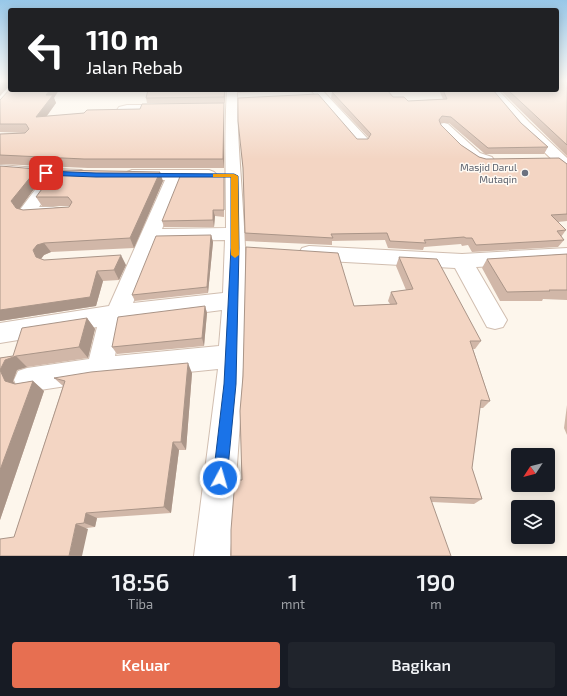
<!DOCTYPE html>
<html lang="id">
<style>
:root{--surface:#171b24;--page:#20242c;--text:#f1f3f6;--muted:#9ea1a6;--accent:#e76f51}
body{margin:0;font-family:"Exo 2",sans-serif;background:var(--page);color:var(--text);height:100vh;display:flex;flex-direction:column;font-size:15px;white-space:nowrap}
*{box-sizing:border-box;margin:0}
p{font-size:13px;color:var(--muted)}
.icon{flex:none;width:22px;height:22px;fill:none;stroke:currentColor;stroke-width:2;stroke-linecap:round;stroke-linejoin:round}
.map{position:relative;height:556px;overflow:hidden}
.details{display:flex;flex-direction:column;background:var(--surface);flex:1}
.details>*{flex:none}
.guide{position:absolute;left:8px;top:8px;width:551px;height:84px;border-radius:4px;box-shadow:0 2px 10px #0003;background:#202124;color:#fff;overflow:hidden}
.needle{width:26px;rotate:234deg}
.controls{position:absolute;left:511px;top:448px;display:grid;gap:8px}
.controls a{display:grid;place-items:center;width:44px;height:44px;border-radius:4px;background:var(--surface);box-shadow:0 2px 10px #0003;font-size:20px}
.pin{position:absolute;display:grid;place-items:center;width:34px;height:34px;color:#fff;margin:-17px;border-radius:8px;box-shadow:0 2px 6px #0006}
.me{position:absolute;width:44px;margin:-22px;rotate:6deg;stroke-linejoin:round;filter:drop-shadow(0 0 3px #0008)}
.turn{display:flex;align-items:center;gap:14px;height:84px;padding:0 12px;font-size:18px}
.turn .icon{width:52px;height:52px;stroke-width:2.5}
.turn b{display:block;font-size:28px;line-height:34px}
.eta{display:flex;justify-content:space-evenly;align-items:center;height:68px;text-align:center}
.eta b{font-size:24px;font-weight:600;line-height:28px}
.action{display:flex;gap:8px;margin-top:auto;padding:8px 12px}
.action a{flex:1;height:46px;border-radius:4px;background:var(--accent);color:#fff;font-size:16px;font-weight:600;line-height:46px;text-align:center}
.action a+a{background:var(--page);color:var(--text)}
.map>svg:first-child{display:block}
</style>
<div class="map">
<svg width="567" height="556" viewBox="0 0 567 556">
<rect width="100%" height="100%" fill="#fdf6ec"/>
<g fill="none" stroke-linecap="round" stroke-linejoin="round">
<defs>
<path id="minor" d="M227,90H237C237,143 243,195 245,247C247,350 238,453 230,556H194L218,369L99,381L27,392L18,389L14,380L18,371L27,368L89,359L97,327L0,343V323L109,306L165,180H132L127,178L124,175L127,172L132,170H209L214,172L217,175L214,178L181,180L162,229L226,228C226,182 224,136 227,90ZM225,240L223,293L133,303L157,241ZM222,310L219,346L115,356L121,323Z
M311,90H322L367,138L369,141L367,144H357Z
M127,105H169L173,106L175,108L173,110L169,111H128L125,115H117L115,113L119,107Z
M444,123L448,124L480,153L492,157L494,160L492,163C471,168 453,143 440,130L438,127L440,124Z
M0,165L37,168L81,170L86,172L89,175L86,178L81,180L59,179L39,207H53L59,208L62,212L59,216C47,219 27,222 19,211L44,178L0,173Z
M309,246L462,254L567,248V262L476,267L507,320L503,327L495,329L487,327L455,268L309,260L302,258L299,253L302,248Z"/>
<path id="secondary" d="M487,90H498L529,122L567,158V171L562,169L519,128Z"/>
</defs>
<use href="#minor" stroke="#d1beb0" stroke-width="2"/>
<use href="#secondary" stroke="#d6c0b0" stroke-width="2"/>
<use href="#minor" fill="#fff" fill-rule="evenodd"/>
<use href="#secondary" fill="#fff" fill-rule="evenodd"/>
</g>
<path fill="#d1b7a8" d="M0,81H10V87H8L0,96Z
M567,83V156L500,90H557Z
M202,90H225V103H147L146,98Z
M237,90H263V92L238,93Z
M439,90H493L521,123L548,147L544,154H485L449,123H440L441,125L461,145L479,157L486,159L567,164V221L558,222L566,230L561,237L564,240L558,247L472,252L468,245L462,246L461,244L424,247L423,250L388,248L385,240L332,241V245L245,241V233L357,139H368L369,138L331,98L332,92L393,97L408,101L443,99Z
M54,98L56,103L47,116L224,103V168H88L0,164V134L25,133L0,132V100Z
M0,166L42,178L19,209L23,210L69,207V206H42L36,197L163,181L134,248L51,252L44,255L41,259L44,260L126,265L119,280L103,281L96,306L0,321Z
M224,175V217L215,216L214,227H164L162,221Z
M211,235L213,242L208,293L135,301L132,295Z
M567,254V300L543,299L542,301H500L482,268L487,259Z
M399,257L481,341L475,349H473L490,401L483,408H480L472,468L482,499L474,504L432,502L242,480L354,306L390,304L388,301L391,292L406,290L396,266Z
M205,306L207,313L204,346L117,354L112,347Z
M87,318L95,329L88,358L27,367L17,370L13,381L14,383L15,384L33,381L44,391L0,520V358L13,356Z
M192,373L186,450H179L171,513L97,518L95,527L14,537L63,386L54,378Z
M567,405V435L564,428Z"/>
<path fill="#aa9588" d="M2,81H5L8,87L0,96V83Z
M50,90H59L54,98L56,103L40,125L36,117L46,95Z
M225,90V103L224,97Z
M224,103V168L223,159Z
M37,169L42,178L18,211L11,201Z
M160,172L163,181L134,248L130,238Z
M213,210L215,216L214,227L213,220Z
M211,235L213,242L208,293L207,287Z
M44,243L51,252L44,255L40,260L36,257L33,250L37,245Z
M121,255L126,265L119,280L114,270Z
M97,271L103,281L96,306L0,321V310Z
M205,306L207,313L204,346L202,338Z
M87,318L95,329L88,358L79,347Z
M16,356L27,367L17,370L13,381L18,390L5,381L0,370L5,360Z
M188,363L192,373L186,450L181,442Z
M33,381L44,391L0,520V470Z
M173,442L179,450L171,513L164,507Z
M86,513L97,518L95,527L84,523Z
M76,524L88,529L82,556H69Z"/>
<path fill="#f3d5c3" stroke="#aa9588" d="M557,81H564L567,83V145L508,90H557Z
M10,89V90H50L46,95H53L36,117L84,113L87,110L140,109L142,104L224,103L223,159H84L0,155V134L25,133L29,129L26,124H0V100Z
M148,90H225L224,97L146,98Z
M443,90H493L521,123L548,147L488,148L451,117L442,116L439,120L441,125L461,145L479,157L486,159L559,158L567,164V214L551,215L566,230L557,231L564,240L476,245L472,238H466L464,237L424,240L426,243L390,241L387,233L331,234L333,238L245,233L243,168L238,121V98L318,94L357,139H368L371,134L332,92L388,91L393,97H404L408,101L447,99Z
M0,166L37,169L11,201L16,208L23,210L69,207L72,202L68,197H36L56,170L160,172L130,238L44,243L37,245L33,250L36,257L44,260L121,255L114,270L97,271L90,297L0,310Z
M181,174L224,175V210H213V220L162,221Z
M211,235L207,287L132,295L156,236Z
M246,247L338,253L354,306L397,304L391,292L413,289L399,257L437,259L481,341H470L490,401L481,400L472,468L482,499L430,497L451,556H231V530L235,480H242L240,411L243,376Z
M567,254V290H549L550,291L507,292L487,259Z
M205,306L202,338L112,347L118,317Z
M87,318L79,347L16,356L5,360L0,370L5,381L15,384L33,381L0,470V358L13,356L22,328Z
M188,363L181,442H173L164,507L86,513L84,523L76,524L69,556H0V539L14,537L65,381L54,378L91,372Z"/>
<linearGradient id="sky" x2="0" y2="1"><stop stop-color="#97c7e8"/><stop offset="0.51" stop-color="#fefbf6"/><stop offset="1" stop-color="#fefbf6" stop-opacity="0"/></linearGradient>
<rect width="567" height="159" fill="url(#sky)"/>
<path fill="#1a73e8" stroke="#114b97" d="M46,171L96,173L234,174L238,176L239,248L236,384L227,478L225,483L220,485L215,483L213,478L224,384L231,248V177H96L43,175V172Z"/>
<path fill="#f59e0b" d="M213,174H234L238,176L239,255L235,258L231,255V177H213Z"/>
<circle fill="#6b7280" stroke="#fffaf3" stroke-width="1.5" cx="525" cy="173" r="4"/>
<g text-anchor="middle" stroke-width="3" stroke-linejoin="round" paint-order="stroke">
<g font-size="10" fill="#5b616d" stroke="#fffaf3" text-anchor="end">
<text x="517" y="171">Masjid Darul<tspan x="517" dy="12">Mutaqin</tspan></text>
</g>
</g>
</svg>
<div class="controls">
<a><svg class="needle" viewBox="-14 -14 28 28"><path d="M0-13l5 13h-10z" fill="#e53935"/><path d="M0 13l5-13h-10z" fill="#9ea1a6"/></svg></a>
<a><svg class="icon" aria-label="layers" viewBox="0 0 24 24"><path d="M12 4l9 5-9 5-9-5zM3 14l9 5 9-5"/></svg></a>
</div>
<div class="pin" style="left:46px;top:173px;background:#d93025"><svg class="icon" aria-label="arrive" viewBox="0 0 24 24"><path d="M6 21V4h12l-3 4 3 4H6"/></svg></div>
<svg class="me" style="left:220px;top:478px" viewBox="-20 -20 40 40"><circle r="17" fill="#1a73e8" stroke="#fff" stroke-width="3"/><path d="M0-11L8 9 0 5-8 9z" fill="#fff"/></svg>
<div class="guide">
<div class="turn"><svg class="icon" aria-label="left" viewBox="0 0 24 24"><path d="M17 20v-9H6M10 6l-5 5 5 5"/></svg><div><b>110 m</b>Jalan Rebab</div></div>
</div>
</div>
<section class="details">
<div class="eta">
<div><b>18:56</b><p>Tiba</p></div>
<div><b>1</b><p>mnt</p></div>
<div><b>190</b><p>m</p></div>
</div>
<div class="action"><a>Keluar</a><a>Bagikan</a></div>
</section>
